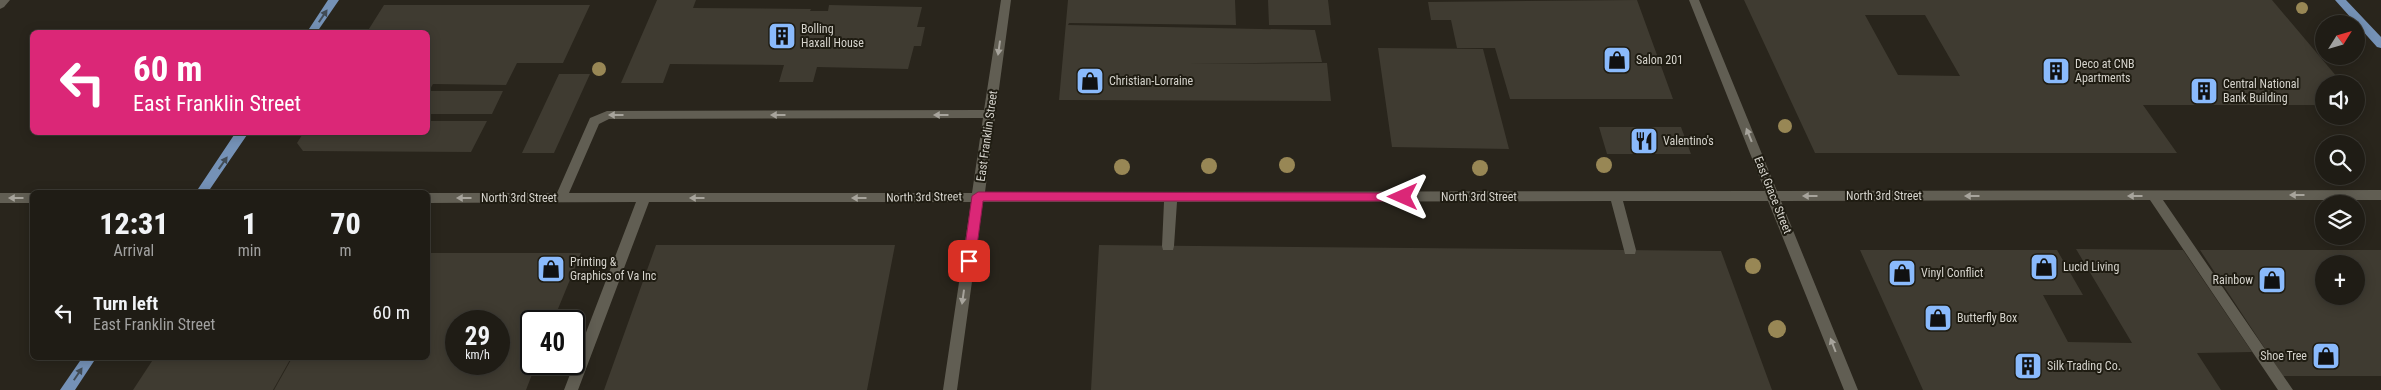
<!DOCTYPE html>
<style>
:root{--surface:#1f1c15;--page:#27251e;--text:#f1f3f6;--muted:#a1a1a0;--line:#3c3a34}
body{margin:0;font-family:"Roboto Condensed",sans-serif;background:var(--page);color:var(--text);height:100vh;display:flex;flex-direction:column;font-size:19px;white-space:nowrap}
*{box-sizing:border-box;margin:0}
p{font-size:16px;color:var(--muted)}
.icon{flex:none;width:28px;height:28px;fill:none;stroke:currentColor;stroke-width:2;stroke-linecap:round;stroke-linejoin:round}
.map{position:relative;flex:1;overflow:hidden}
.side{position:absolute;left:30px;top:190px;width:400px;height:170px;display:flex;flex-direction:column;background:var(--surface);border-radius:8px;box-shadow:0 2px 12px #0003,0 0 0 1px var(--line)}
.side>*{flex:none}
.guide{position:absolute;left:30px;top:30px;width:400px;height:105px;border-radius:8px;box-shadow:0 2px 12px #0003,0 0 0 1px var(--line);background:#db2777;color:#fff;overflow:hidden}
.needle{width:32px;rotate:53deg}
.controls{position:absolute;left:2315px;top:15px;display:grid;gap:10px}
.controls a{display:grid;place-items:center;width:50px;height:50px;border-radius:50%;background:var(--surface);box-shadow:0 2px 12px #0003,0 0 0 1px var(--line);font-size:25px}
.speed{position:absolute;left:445px;top:310px;display:flex;gap:10px;font-size:25px;font-weight:700;text-align:center}
.speed>*{display:grid;place-content:center;width:65px;height:65px;border-radius:50%;background:var(--surface);box-shadow:0 2px 12px #0003,0 0 0 1px var(--line);line-height:1}
.speed small{font-size:12px;font-weight:400}
.speed .limit{border:2px solid #111;border-radius:8px;background:#fff;color:#111}
.pin{position:absolute;display:grid;place-items:center;width:42px;height:42px;color:#fff;margin:-21px;border-radius:10px;box-shadow:0 2px 8px #0006}
.me{position:absolute;width:55px;margin:-28px;rotate:270deg;stroke-linejoin:round;filter:drop-shadow(0 0 4px #0008)}
.turn{display:flex;align-items:center;gap:18px;height:105px;padding:0 20px;font-size:22px}
.turn .icon{width:65px;height:65px;stroke-width:2.5}
.turn b{display:block;font-size:35px;line-height:42px}
.eta{display:flex;justify-content:space-evenly;align-items:center;height:85px;text-align:center}
.eta b{font-size:30px;font-weight:800;line-height:35px}
ul{padding:0;list-style:none}
li{display:flex;align-items:center;gap:15px;height:75px;padding:0 20px}
li div{flex:1}
li b{display:block;font-size:19px}
li em{font-style:normal}
.map>svg:first-child{display:block}
</style>
<div class="map">
<svg width="2381" height="390" viewBox="0 0 2381 390">
<rect width="100%" height="100%" fill="#29251c"/>
<path fill="#3f3b31" fill-rule="evenodd" d="M657,0H696L693,8L811,9L810,11H828L829,5L922,7L917,27H925L921,46H914L908,69L817,67L813,82H779L784,65L670,64L663,83H621Z
M1068,0H1235L1236,25L1069,23L1068,25L1315,30L1322,62L1187,64L1327,63L1331,101L1059,100Z
M1268,0H1328L1331,25H1269Z
M1637,0L1673,99H1510L1495,48H1457L1451,20H1431L1428,2Z
M1744,0H2272L2343,84H2324V105H2143L2177,153H1815ZM1865,15H1925L1960,76L1898,75Z
M384,5H590L563,63H517L506,85L433,84L429,91H503L492,114H428V32H367Z
M1378,48L1483,49L1509,149L1392,147Z
M559,74H590L554,153H522Z
M428,121H487L471,152L303,151L297,143L304,132H428Z
M1599,127H1681L1691,154H1607Z
M656,245H895L867,390H604Z
M1099,245L1721,251L1772,390H1091Z
M2076,249L2183,250L2252,352L2197,353L2221,390H1923L1860,250H2057L2083,295H2043L2068,342L2132,343Z
M2200,250H2381V376H2283ZM2324,264H2356V296H2324Z
M428,253H581L553,321H531V364H536L526,390H274L292,358H428ZM456,321H499V364H456Z
M154,358H291L273,390H133Z"/>
<g fill="none" stroke-linecap="round" stroke-linejoin="round">
<path fill="#615e53" fill-rule="evenodd" d="M0,0H10L4,7L0,9Z
M1001,0H1011L985,192L1765,191L1689,0H1699L1777,191L2381,190V200H2163L2293,390H2278L2150,200L1781,201L1858,390H1844L1768,201H1623L1636,250L1635,254H1625L1624,250L1611,201L1177,202L1174,246L1173,250H1163L1162,246L1164,202H983L957,390H943L971,202H649L578,390H564L636,202L428,203V193H557L590,118L607,111L984,110ZM983,118L972,193H569L599,124L609,119Z
M0,193H32V203H0Z"/>
<path fill="#7592b7" fill-rule="evenodd" d="M328,0H339L317,32H307Z
M2335,0H2346L2381,37V48L2377,47Z
M236,132H249L208,192H196Z
M82,358H96L75,390H60Z"/>
</g>
<g fill="#988755">
<circle cx="2302" cy="8" r="6"/>
<circle cx="599" cy="69" r="7"/>
<circle cx="1785" cy="126" r="7"/>
<circle cx="1287" cy="165" r="8"/>
<circle cx="1604" cy="165" r="8"/>
<circle cx="1209" cy="166" r="8"/>
<circle cx="1122" cy="167" r="8"/>
<circle cx="1480" cy="168" r="8"/>
<circle cx="1753" cy="266" r="8"/>
<circle cx="1777" cy="329" r="9"/>
</g>
<defs><path id="oneway-solid" d="M-6-.8H1V-3.2L6.5 0L1 3.2V.8H-6Z" transform="scale(1.25)"/></defs>
<g fill="#414b54">
<use href="#oneway-solid" transform="translate(323 16) rotate(-56)"/>
<use href="#oneway-solid" transform="translate(223 163) rotate(-55)"/>
<use href="#oneway-solid" transform="translate(78 374) rotate(-56)"/>
</g>
<g fill="#a7a49c">
<use href="#oneway-solid" transform="translate(999 48) rotate(98)"/>
<use href="#oneway-solid" transform="translate(616 115) rotate(180)"/>
<use href="#oneway-solid" transform="translate(778 115) rotate(180)"/>
<use href="#oneway-solid" transform="translate(941 115) rotate(180)"/>
<use href="#oneway-solid" transform="translate(1749 135) rotate(-112)"/>
<use href="#oneway-solid" transform="translate(2297 195) rotate(180)"/>
<use href="#oneway-solid" transform="translate(1810 196) rotate(-180)"/>
<use href="#oneway-solid" transform="translate(1972 196) rotate(180)"/>
<use href="#oneway-solid" transform="translate(2135 196) rotate(180)"/>
<use href="#oneway-solid" transform="translate(16 198) rotate(-180)"/>
<use href="#oneway-solid" transform="translate(464 198) rotate(180)"/>
<use href="#oneway-solid" transform="translate(697 198) rotate(180)"/>
<use href="#oneway-solid" transform="translate(859 198) rotate(180)"/>
<use href="#oneway-solid" transform="translate(963 297) rotate(98)"/>
<use href="#oneway-solid" transform="translate(1833 345) rotate(-111)"/>
</g>
<path fill="#db2777" stroke="#8e194d" d="M978,192L1403,193L1409,197L1403,201H983L975,261L969,265L963,261L972,196Z"/>
<defs>
<symbol id="building-square" viewBox="-11 -11 22 22"><rect x="-9" y="-9" width="18" height="18" rx="4" fill="#8abafc" stroke="#1f1c12"/><path d="M-4-6H4V6H1V3H-1V6H-4ZM-2.5-4.3h1.7v1.8h-1.7ZM.8-4.3h1.7v1.8H.8ZM-2.5-1h1.7V.8h-1.7ZM.8-1h1.7V.8H.8Z" fill="#111"/></symbol>
<symbol id="shop-square" viewBox="-11 -11 22 22"><rect x="-9" y="-9" width="18" height="18" rx="4" fill="#8abafc" stroke="#1f1c12"/><path d="M-5-2.5h2.3a2.7 3.5 0 0 1 5.4 0H5L5.5 6h-11ZM-1.5-2.5h3a1.5 2.3 0 0 0-3 0Z" fill="#111"/></symbol>
<symbol id="restaurant-square" viewBox="-11 -11 22 22"><rect x="-9" y="-9" width="18" height="18" rx="4" fill="#8abafc" stroke="#1f1c12"/><path d="M-5-6h1v4h1v-4h1v4h1v-4h1v5L-1.5 .5V6h-2V.5L-5-1ZM5-6V6H3V1.5H1.5Q1.5-4 5-6Z" fill="#111"/></symbol>
</defs>
<g fill-rule="evenodd">
<use href="#building-square" x="766" y="20" width="32" height="32"/>
<use href="#shop-square" x="1601" y="44" width="32" height="32"/>
<use href="#building-square" x="2040" y="55" width="32" height="32"/>
<use href="#shop-square" x="1074" y="65" width="32" height="32"/>
<use href="#building-square" x="2188" y="75" width="32" height="32"/>
<use href="#restaurant-square" x="1628" y="125" width="32" height="32"/>
<use href="#shop-square" x="2028" y="251" width="32" height="32"/>
<use href="#shop-square" x="535" y="253" width="32" height="32"/>
<use href="#shop-square" x="1886" y="257" width="32" height="32"/>
<use href="#shop-square" x="2256" y="264" width="32" height="32"/>
<use href="#shop-square" x="1922" y="302" width="32" height="32"/>
<use href="#shop-square" x="2310" y="340" width="32" height="32"/>
<use href="#building-square" x="2012" y="350" width="32" height="32"/>
</g>
<g text-anchor="middle" stroke-width="4" stroke-linejoin="round" paint-order="stroke">
<g font-size="12" fill="#d5d3cc" stroke="#1f1c12" text-anchor="start">
<text x="801" y="33">Bolling<tspan x="801" dy="14">Haxall House</tspan></text>
<text x="1636" y="64">Salon 201</text>
<text x="2075" y="68">Deco at CNB<tspan x="2075" dy="14">Apartments</tspan></text>
<text x="1109" y="85">Christian-Lorraine</text>
<text x="2223" y="88">Central National<tspan x="2223" dy="14">Bank Building</tspan></text>
<text x="1663" y="145">Valentino's</text>
<text x="570" y="266">Printing &amp;<tspan x="570" dy="14">Graphics of Va Inc</tspan></text>
<text x="2063" y="271">Lucid Living</text>
<text x="1921" y="277">Vinyl Conflict</text>
<text x="2253" y="284" text-anchor="end">Rainbow</text>
<text x="1957" y="322">Butterfly Box</text>
<text x="2307" y="360" text-anchor="end">Shoe Tree</text>
<text x="2047" y="370">Silk Trading Co.</text>
</g>
<g font-size="12" fill="#d5d3cc" stroke="#1f1c12">
<text transform="translate(987 136) rotate(-82)" y="4">East Franklin Street</text>
<text transform="translate(1773 195) rotate(68)" y="4">East Grace Street</text>
<text x="1884" y="200">North 3rd Street</text>
<text transform="translate(924 197) rotate(-1)" y="4">North 3rd Street</text>
<text x="1479" y="201">North 3rd Street</text>
<text x="519" y="202">North 3rd Street</text>
</g>
</g>
</svg>
<div class="controls">
<a><svg class="needle" viewBox="-14 -14 28 28"><path d="M0-13l5 13h-10z" fill="#e53935"/><path d="M0 13l5-13h-10z" fill="#a1a1a0"/></svg></a>
<a><svg class="icon" aria-label="sound" viewBox="0 0 24 24"><path d="M4 9h4l5-4v14l-5-4H4zM17 9q2 3 0 6"/></svg></a>
<a><svg class="icon" aria-label="search" viewBox="0 0 24 24"><circle cx="10" cy="10" r="6"/><path d="M15 15l6 6"/></svg></a>
<a><svg class="icon" aria-label="layers" viewBox="0 0 24 24"><path d="M12 4l9 5-9 5-9-5zM3 14l9 5 9-5"/></svg></a>
<a>+</a>
</div>
<div class="speed"><div>29<small>km/h</small></div><div class="limit">40</div></div>
<div class="pin" style="left:969px;top:261px;background:#d93025"><svg class="icon" aria-label="arrive" viewBox="0 0 24 24"><path d="M6 21V4h12l-3 4 3 4H6"/></svg></div>
<svg class="me" style="left:1403px;top:197px" viewBox="-20 -20 40 40"><path d="M0-17L14 15 0 8-14 15z" fill="#db2777" stroke="#fff" stroke-width="4"/></svg>
<div class="guide">
<div class="turn"><svg class="icon" aria-label="left" viewBox="0 0 24 24"><path d="M17 20v-9H6M10 6l-5 5 5 5"/></svg><div><b>60 m</b>East Franklin Street</div></div>
</div>
<section class="side">
<div class="eta">
<div><b>12:31</b><p>Arrival</p></div>
<div><b>1</b><p>min</p></div>
<div><b>70</b><p>m</p></div>
</div>
<ul>
<li><svg class="icon" aria-label="left" viewBox="0 0 24 24"><path d="M17 20v-9H6M10 6l-5 5 5 5"/></svg><div><b>Turn left</b><p>East Franklin Street</p></div><em>60 m</em></li>
</ul>
</section>
</div>
